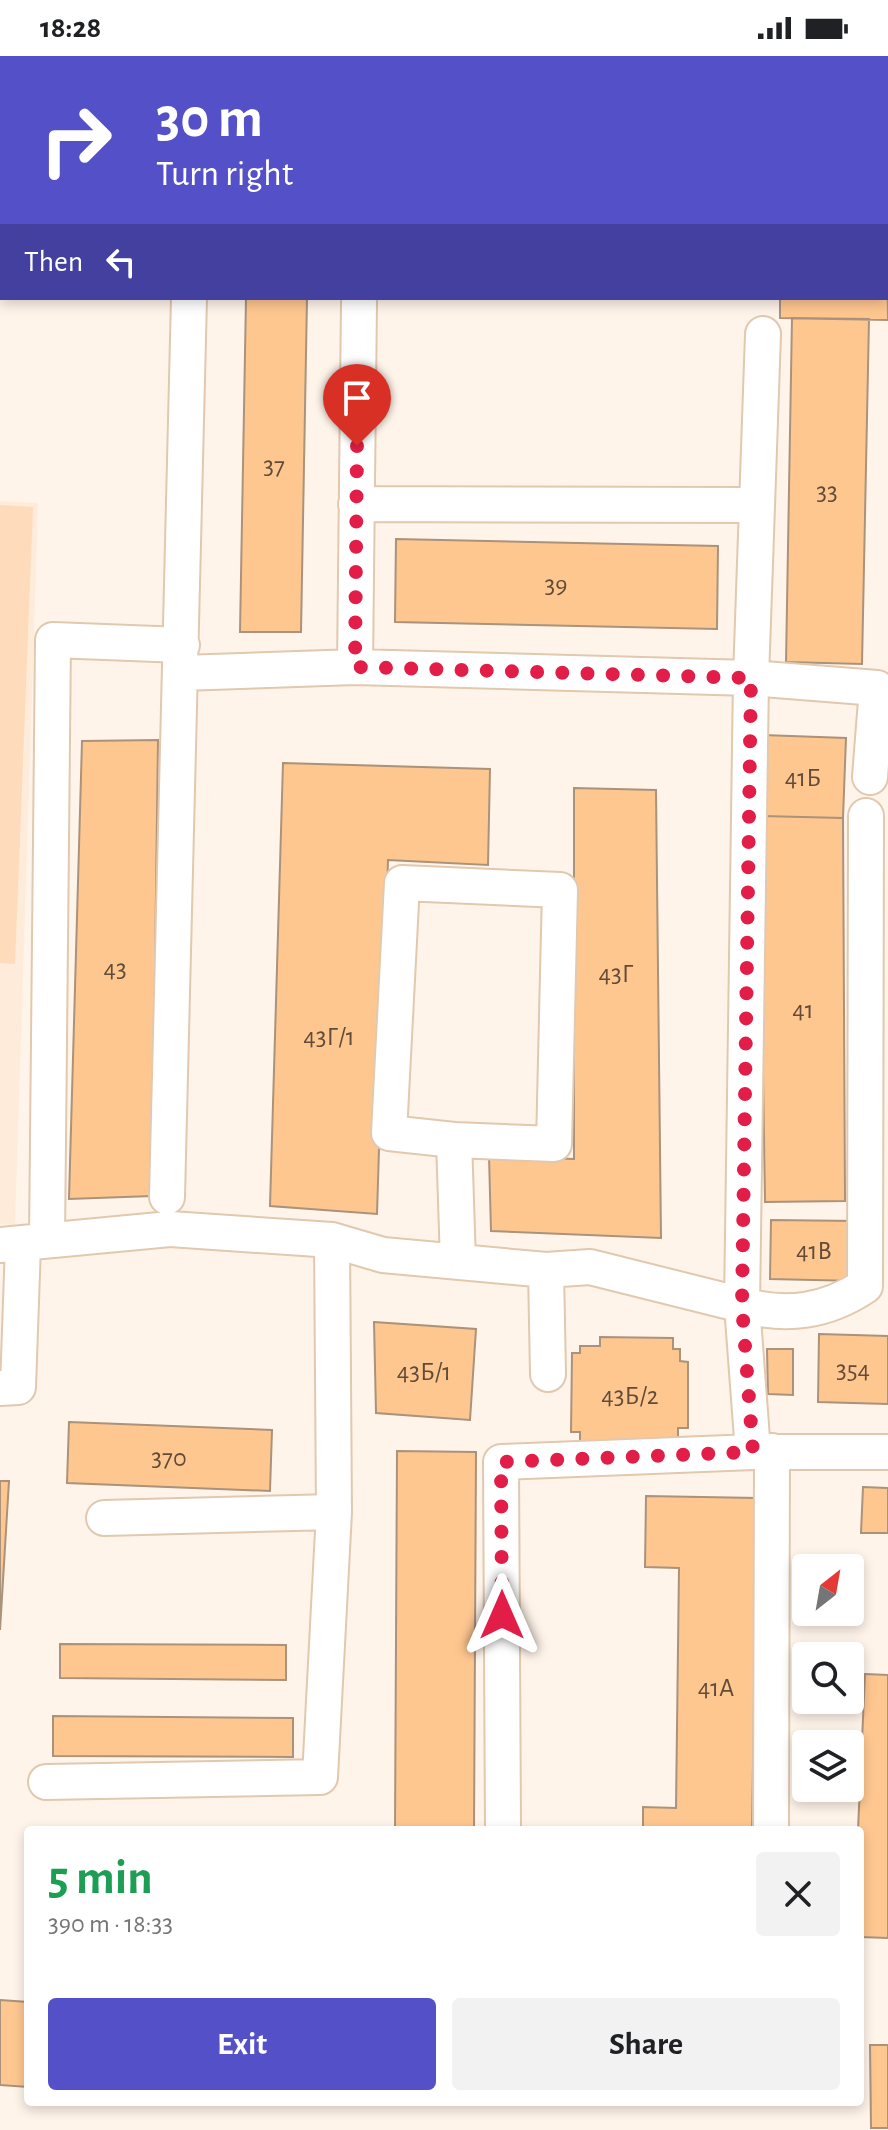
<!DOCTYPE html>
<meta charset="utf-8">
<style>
:root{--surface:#fff;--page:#f2f2f2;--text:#202124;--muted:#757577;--accent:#5451c8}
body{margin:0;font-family:"Alegreya Sans",sans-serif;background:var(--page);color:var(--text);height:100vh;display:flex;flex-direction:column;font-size:30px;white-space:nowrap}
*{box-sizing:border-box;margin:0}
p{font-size:26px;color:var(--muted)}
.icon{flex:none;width:44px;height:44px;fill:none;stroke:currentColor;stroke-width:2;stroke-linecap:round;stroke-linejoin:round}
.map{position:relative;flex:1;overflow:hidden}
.sheet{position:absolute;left:24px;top:1770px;width:840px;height:280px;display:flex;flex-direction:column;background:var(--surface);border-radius:8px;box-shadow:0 4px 12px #0003}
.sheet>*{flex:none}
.banner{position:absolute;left:0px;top:0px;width:888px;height:244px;box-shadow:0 4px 12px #0003;background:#5451c8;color:#fff;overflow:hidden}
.needle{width:52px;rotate:31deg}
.fabs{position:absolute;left:792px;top:1498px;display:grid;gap:16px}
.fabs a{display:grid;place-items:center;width:72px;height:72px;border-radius:8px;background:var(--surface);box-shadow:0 4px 12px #0003;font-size:40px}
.pin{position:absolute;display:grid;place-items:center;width:68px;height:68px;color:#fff;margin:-82px -34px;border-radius:50% 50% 50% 0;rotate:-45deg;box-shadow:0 0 8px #0007}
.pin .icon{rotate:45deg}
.me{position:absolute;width:88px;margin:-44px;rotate:0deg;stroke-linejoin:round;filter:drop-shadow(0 0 6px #0008)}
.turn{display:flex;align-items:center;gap:28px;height:168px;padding:0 24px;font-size:36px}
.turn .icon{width:104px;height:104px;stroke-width:2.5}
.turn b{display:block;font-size:56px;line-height:68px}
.then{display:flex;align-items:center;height:76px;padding:0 24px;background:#0003;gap:16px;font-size:30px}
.round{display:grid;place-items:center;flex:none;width:84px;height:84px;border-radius:8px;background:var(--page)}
.overview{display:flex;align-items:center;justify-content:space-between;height:136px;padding:0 24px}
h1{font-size:48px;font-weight:700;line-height:60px;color:#1e9e55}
.primary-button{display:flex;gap:16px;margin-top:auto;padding:16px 24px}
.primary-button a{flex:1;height:92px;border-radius:8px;background:var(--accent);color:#fff;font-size:32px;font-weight:700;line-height:92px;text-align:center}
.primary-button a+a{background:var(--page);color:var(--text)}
.status{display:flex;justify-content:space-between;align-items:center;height:56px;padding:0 40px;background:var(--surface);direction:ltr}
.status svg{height:22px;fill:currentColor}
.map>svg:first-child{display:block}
</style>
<div class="status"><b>18:28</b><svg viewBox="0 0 49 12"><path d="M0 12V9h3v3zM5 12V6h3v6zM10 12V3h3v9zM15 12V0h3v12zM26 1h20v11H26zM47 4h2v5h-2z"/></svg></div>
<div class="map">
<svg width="888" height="2074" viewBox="0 0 888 2074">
<rect width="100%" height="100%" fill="#fff4ea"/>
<path fill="#ffebd9" d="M0,445L38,447L15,1169L0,1168Z"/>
<path fill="#fedbba" d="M0,449L33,451L15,908L0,907Z"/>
<path fill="#ffc790" stroke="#aa927b" stroke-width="2" d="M886,123L888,264L780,262V242H886Z
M0,134H2V200H0Z
M246,242H307L301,576H240Z
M792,262L869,263L862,608L786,606Z
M396,483L718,490L717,573L395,566Z
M763,679L846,682L843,762L759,760Z
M158,684L152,1140L69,1143L82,685Z
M283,707L490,713L488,809L388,804L377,1158L270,1150Z
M574,732L656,734L661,1182L491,1175L489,1100L574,1103Z
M759,760L843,762L845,1145L765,1146Z
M771,1164L857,1165V1225L770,1223Z
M374,1266L476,1273L470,1364L376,1357Z
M819,1278L888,1280V1348L818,1346Z
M600,1281L673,1282V1293H680V1305L688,1306V1372H678V1391L580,1390V1376H571L572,1297H580V1290H600Z
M767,1293H793V1339L768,1338Z
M69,1366L272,1374L270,1435L67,1427Z
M397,1395L476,1396L474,1774H395Z
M0,1425H9L0,1574Z
M863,1431L888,1432V1477H861Z
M646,1440L757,1442L752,1774H643V1751L676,1752L679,1512L645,1511Z
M60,1588L286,1589V1624L60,1622Z
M865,1618L888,1619V1882L860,1881L858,1774Z
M53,1660L293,1662V1701L53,1700Z
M0,1944L28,1946V2031L0,2029Z
M870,1989H888V2072H871Z"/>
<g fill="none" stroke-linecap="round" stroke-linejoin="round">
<defs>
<path id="minor" d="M194,2V0
M769,2V0
M886,17H888
M0,24H2
M356,448L757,449
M355,611L751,622L763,278
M181,617L355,611L359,246
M866,760L865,1230C826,1256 787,1261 742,1249L751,622L877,632L870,721
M454,1084L389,1077L402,827L560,834L554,1088L454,1084L458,1206
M167,1141L189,242
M47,1184L53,584L182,589
M0,1189L170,1173L332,1184L383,1199L546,1214L590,1211L742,1249L753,1396H888
M546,1214L548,1318
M0,1332L18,1331L23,1189
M104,1462L334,1456
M46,1726L320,1721L334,1456L332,1184
M503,1774L501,1406L753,1396
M771,1774L772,1395"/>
</defs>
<use href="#minor" stroke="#e1c8af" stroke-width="38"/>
<use href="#minor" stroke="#fff" stroke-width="34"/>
</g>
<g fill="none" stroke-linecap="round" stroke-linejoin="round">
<path stroke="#e11d48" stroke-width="14" stroke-dasharray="0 25.2" d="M357,390L355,611L751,622L742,1249L753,1396L501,1406L502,1559"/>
</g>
<g text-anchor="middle" stroke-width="6" stroke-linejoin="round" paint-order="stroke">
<g font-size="26" fill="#624c38">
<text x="274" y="418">37</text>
<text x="827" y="444">33</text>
<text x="556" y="537">39</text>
<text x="803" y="730">41Б</text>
<text x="115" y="921">43</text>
<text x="616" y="926">43Г</text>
<text x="803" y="962">41</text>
<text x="329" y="989">43Г/1</text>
<text x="814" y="1203">41В</text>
<text x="853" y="1322">354</text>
<text x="424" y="1324">43Б/1</text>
<text x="630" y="1348">43Б/2</text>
<text x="169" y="1410">370</text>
<text x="716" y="1640">41А</text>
</g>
</g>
</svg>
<div class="fabs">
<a><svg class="needle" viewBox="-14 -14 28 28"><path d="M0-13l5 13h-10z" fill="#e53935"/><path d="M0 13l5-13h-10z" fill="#757577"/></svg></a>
<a><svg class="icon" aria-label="search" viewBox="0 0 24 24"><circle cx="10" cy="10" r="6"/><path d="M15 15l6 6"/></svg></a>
<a><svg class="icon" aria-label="layers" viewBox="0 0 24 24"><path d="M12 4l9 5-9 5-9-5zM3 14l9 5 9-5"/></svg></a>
</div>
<div class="pin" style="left:357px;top:390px;background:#d93025"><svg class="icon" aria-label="arrive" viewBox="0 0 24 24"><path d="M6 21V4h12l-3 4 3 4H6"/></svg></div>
<svg class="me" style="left:502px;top:1559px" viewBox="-20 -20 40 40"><path d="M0-17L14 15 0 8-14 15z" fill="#e11d48" stroke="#fff" stroke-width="4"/></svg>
<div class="banner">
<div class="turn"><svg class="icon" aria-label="right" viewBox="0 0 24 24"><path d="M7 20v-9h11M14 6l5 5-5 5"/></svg><div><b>30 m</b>Turn right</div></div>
<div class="then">Then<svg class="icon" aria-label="left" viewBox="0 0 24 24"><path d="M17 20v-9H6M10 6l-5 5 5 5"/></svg></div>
</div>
<section class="sheet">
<div class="overview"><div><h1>5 min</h1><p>390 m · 18:33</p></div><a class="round"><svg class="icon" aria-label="close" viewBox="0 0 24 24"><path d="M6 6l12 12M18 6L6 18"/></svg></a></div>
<div class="primary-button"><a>Exit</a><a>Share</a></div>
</section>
</div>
